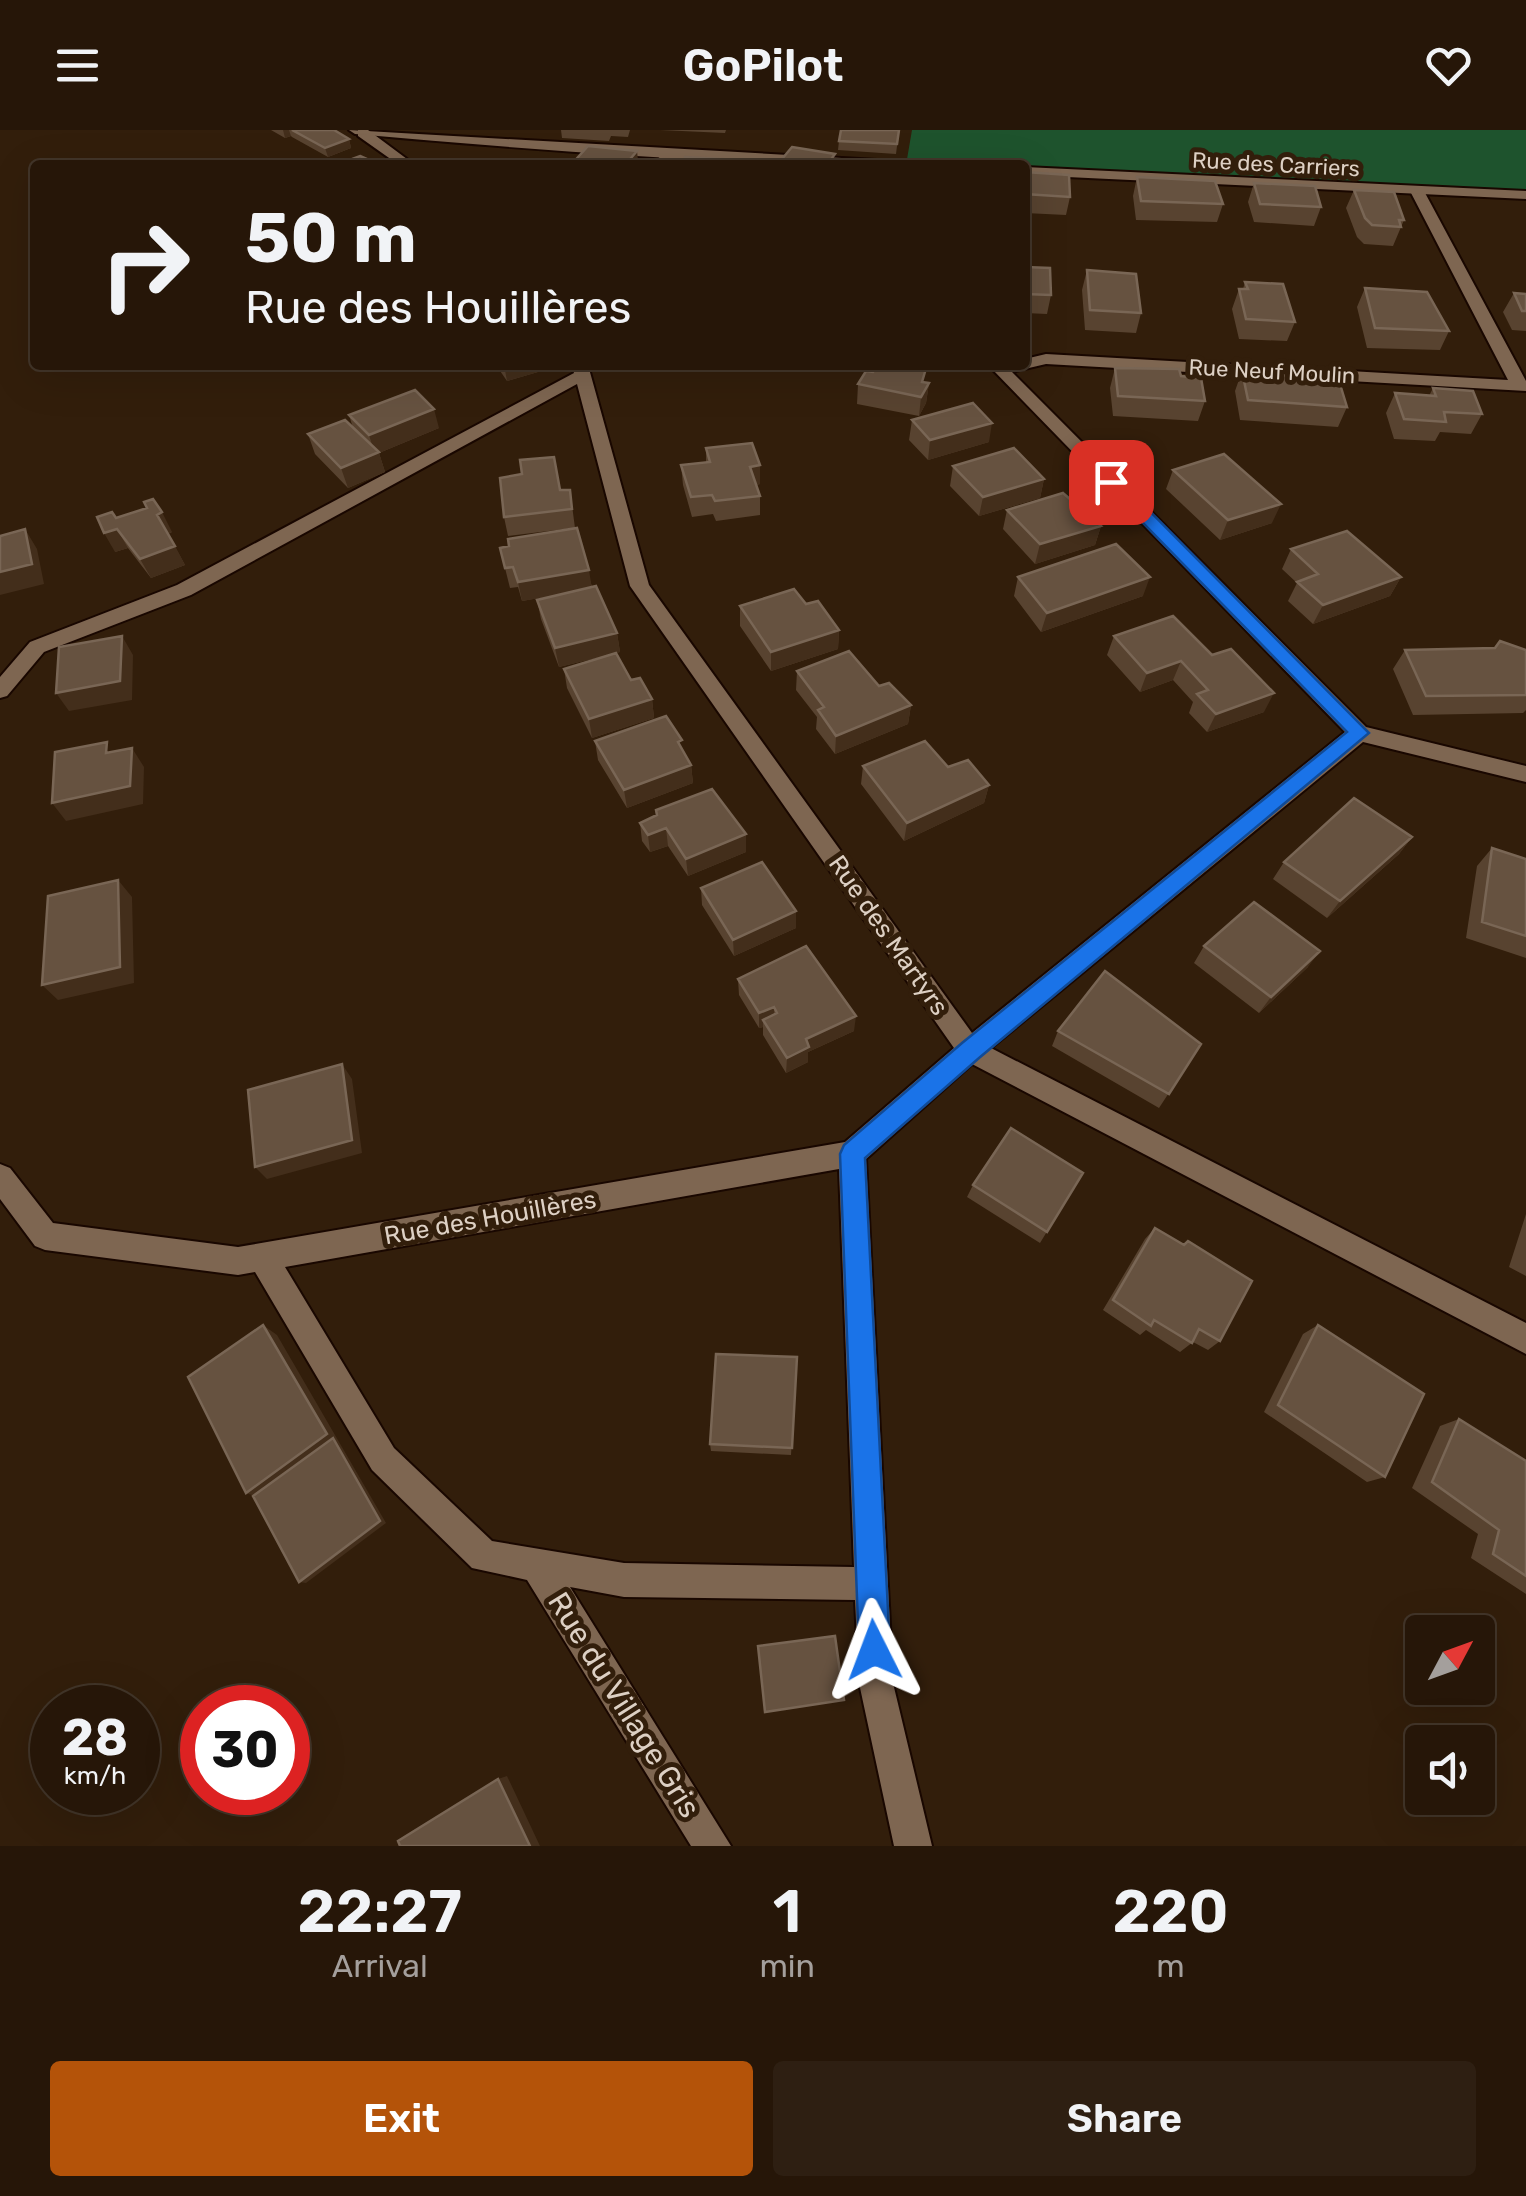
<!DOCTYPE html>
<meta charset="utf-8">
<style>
:root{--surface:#261608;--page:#2e1f12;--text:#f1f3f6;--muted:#a49f9c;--line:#423529;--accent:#b45309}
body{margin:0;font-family:Rubik,sans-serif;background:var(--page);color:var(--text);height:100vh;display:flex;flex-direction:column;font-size:38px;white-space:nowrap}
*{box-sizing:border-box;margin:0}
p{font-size:32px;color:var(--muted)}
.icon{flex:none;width:55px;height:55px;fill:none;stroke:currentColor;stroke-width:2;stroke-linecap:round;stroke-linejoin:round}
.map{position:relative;height:1716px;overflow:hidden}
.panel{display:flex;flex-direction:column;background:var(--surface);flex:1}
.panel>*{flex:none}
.banner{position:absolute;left:30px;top:30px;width:1000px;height:210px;border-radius:10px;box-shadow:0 10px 40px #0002,0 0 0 2px var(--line);background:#261608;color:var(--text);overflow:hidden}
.needle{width:65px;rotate:49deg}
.buttons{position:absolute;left:1405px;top:1485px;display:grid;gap:20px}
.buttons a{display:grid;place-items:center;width:90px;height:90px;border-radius:10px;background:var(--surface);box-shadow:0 10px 40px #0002,0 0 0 2px var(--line);font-size:50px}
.speed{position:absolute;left:30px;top:1555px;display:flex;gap:20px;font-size:50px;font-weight:700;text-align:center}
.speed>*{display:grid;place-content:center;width:130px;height:130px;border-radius:50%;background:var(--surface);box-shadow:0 10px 40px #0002,0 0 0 2px var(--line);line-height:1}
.speed small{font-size:25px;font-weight:400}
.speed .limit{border:15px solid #d22;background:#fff;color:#111}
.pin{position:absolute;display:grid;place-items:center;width:85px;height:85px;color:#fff;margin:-42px;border-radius:20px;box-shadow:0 5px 15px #0006}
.me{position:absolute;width:110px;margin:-55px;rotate:357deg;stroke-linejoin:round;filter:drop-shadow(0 0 8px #0008)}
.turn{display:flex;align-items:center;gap:35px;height:210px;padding:0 50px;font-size:45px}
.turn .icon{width:130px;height:130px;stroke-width:2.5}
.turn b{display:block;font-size:70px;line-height:85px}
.eta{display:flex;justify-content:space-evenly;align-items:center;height:170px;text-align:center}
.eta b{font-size:60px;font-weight:600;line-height:70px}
.button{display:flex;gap:20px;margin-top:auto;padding:20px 50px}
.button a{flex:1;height:115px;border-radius:10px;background:var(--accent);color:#fff;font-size:40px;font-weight:600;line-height:115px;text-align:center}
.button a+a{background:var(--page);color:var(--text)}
header{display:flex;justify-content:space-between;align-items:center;height:130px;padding:0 50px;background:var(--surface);font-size:45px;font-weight:600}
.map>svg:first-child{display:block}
</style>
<header><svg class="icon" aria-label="menu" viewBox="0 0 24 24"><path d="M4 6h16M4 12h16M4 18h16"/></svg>GoPilot<svg class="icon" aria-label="heart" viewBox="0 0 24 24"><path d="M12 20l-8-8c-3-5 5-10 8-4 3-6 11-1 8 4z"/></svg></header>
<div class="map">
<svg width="1526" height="1716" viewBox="0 0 1526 1716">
<rect width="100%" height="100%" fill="#321e0b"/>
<path fill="#1e532d" d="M912,0H1526V65L1025,41V35H906Z"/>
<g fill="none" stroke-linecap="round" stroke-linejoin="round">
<defs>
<path id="pedestrian" d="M667,20L679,23L666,35H651Z"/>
<path id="minor" d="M358,0H368L415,35H399L358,6Z
M1417,57L1424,61L1526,251V261L1046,234L1012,242L1366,597L1526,636V652L1363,612L991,918L1526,1193V1224L972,934L866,1029L893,1553L932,1716H894L859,1553L855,1470L624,1467L570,1457L731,1716H691L527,1450L472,1438L372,1340L255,1142L238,1145L45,1120L35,1116L0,1069V1034L10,1038L53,1093L238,1117L845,1012L954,918L630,456L577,254L191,465L44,522L7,566L0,568V547L30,512L177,455L574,243L572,235H588L649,455L972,903L1345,602L993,240L1001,235H1025V229L1046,224L1508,250L1410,61ZM839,1039L854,1437L624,1433L492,1411L394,1318L285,1137Z"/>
<path id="tertiary" d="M349,0L895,31L902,35C719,35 537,20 355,4Z
M1025,37L1526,61V69L1025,45Z"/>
</defs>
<use href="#pedestrian" stroke="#190700" stroke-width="4"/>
<use href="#minor" stroke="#190700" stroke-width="4"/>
<use href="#tertiary" stroke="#190700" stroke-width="4"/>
<use href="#pedestrian" fill="#7e6651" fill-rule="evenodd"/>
<use href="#minor" fill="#7e6651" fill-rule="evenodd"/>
<use href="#tertiary" fill="#7e6651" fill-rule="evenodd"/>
</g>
<path fill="#584330" d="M271,0H334L349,9L351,18L328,27L292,7L291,6L285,8Z
M561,0H630L628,7L611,6L609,11L562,8Z
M660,0H726L725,3Z
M899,0L896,24L838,20L839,11Z
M1025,42L1070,67L1066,85L1025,83Z
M1137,47L1223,74L1217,92L1136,90L1133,66Z
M1254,53L1321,77L1314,96L1254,92L1248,72Z
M1354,60L1404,90L1393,116L1364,114L1357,107L1346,78Z
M1025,137L1051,165L1047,184L1025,183Z
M1087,140L1141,183L1136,203L1085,200L1082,160Z
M1245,152L1295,192L1287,211L1239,209L1232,179L1239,159H1243Z
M1365,158L1449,201L1440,220L1367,218L1357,177Z
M1514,163L1526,164V201L1512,200L1503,182Z
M496,235H555V237L507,251Z
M1115,238L1181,246L1205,271L1198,291L1113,286L1110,258Z
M1242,241L1347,277L1338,297L1240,290L1235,261Z
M925,252L929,253L926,273L919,286L857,274L858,254Z
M1433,258L1482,284L1471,304L1440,302L1435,311L1394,309L1386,283L1395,263L1429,266Z
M349,285L439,298L379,323L385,342L348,358L315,324L308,304L353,298Z
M912,290L989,312L928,330L909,310Z
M706,318L760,335V354L756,355L760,366V385L716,391L713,384L692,387L683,355L681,335L706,332Z
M953,336L1044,349L1040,368L979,386L950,356Z
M1173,340L1272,393L1220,410L1166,359Z
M560,360H570L575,398L592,457L617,503L620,522L559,537L541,489L537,470L555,465L522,471L518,457L510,458L500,418L573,398L508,406L504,387Z
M1007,380L1101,396L1095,415L1035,434L1003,399Z
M116,388L172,402L168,404L185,435L151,448L128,418L115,422Z
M1291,419L1401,447L1390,466L1313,494L1288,471L1297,453L1282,439Z
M1018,447L1143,466L1041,502L1014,466Z
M806,474L839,500L838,519L771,541L740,496V476Z
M1173,486L1264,582L1207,602L1189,583L1193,572L1173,550L1140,562L1107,525L1114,506Z
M1405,520H1526V580L1523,583L1413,585L1393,539Z
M564,539L631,550L652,569L654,588L592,608L567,558Z
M797,541L879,556L911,575L908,594L835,624L816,599L817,587L796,560Z
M595,611L683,620L691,635L693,653L627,678L598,630Z
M863,636L948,637L989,655L984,673L904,711L861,654Z
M656,680L746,722L688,746L668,716L650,722L642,711L640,693L656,685Z
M1412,707L1399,724L1327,788L1273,749L1284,732Z
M1492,718L1526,729V828L1466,808L1477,736Z
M701,758L796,798L734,826L702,775Z
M1204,816L1308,837L1259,883L1194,833Z
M738,849L854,901L808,922V932L786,943L763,905V897L759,898L739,865Z
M1058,901L1201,914L1159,978L1052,916Z
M1083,1043L1040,1113L967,1067L973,1055Z
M1526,1084V1146L1509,1137Z
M1155,1098L1220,1211L1208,1220L1193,1212L1180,1222L1146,1200L1140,1205L1103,1180L1145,1109Z
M1318,1195L1385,1347L1367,1352L1264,1282L1303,1204Z
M797,1227L791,1325L711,1321L710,1314Z
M1459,1289L1526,1331V1464L1471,1428L1478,1404L1412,1358L1440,1296Z"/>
<path fill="#432e1b" d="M283,0H289L291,6L285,8Z
M349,9L351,18L328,27L325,18Z
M637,21L638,30L634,35H625Z
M504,235H555V237L507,251Z
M929,253L926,273L919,286L921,267Z
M434,279L439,298L379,323L385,342L348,358L341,338L375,324L369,305Z
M992,293L989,312L928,330L930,310Z
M760,335V354L750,357V337Z
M1044,349L1040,368L979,386L983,367Z
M1281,374L1272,393L1220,410L1228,390Z
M162,382L172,402L167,404L157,385Z
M1101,396L1095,415L1035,434L1040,414Z
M25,399L37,419L44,454L0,465V442Z
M117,399L128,418L115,422L104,403Z
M175,416L185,435L151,448L140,429Z
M589,440L592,459L522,471L518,452Z
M1150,447L1143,466L1041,502L1047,483Z
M1401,447L1390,466L1313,494L1323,475Z
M839,500L838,519L771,541V522Z
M617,503L620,522L559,537L555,518Z
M122,506L133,525L132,570L69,581L56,563Z
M1181,531L1173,550L1140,562L1147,543Z
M1274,563L1264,582L1207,602L1216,584Z
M652,569L654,588L592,608L589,589Z
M911,575L908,594L835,624L836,606Z
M132,618L144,637L143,674L66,691L52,673Z
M691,635L693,653L627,678L624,660Z
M989,655L984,673L904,711L907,693Z
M666,698L668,716L650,722L648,705Z
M746,704V722L688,746L686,729Z
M1412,707L1399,724L1327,788L1340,771Z
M118,750L132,767L134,853L58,870L42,855Z
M796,781V798L734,826L733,810Z
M1320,821L1308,837L1259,883L1271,867Z
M774,877V892L763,890V897L759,898V883Z
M856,886L854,901L808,922V932L786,943L787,928L806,909Z
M342,934L352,949L362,1023L267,1049L255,1037Z
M263,1195L277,1205L386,1393L306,1453L299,1452L260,1368L246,1363Z
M507,1646L540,1716H530L498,1649Z"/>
<path fill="#665240" stroke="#796655" stroke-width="2.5" d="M292,0H334L349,9L325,18Z
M841,0H899L897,14L839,11Z
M588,16L637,21L625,35H571Z
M792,17L835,24L827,35H777Z
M360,26L380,35H336Z
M685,27L737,30L736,35H682Z
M858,30L897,35H855Z
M1025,42L1069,45L1070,67L1025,64Z
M1137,47L1215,51L1223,74L1141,71Z
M1254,53L1315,56L1321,77L1260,74Z
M1354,60L1394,62L1404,90H1399L1401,97L1372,95L1365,88Z
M1025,137L1050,138L1051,165L1025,164Z
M1087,140L1136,144L1141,183L1090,180Z
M1245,152L1283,154L1295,192L1246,189L1239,159H1248Z
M1365,158L1427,162L1449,201L1375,198Z
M1514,163L1526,164V181H1522Z
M879,235H927L922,252L929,253L921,267L858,254L866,241L873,242Z
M1115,238L1179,239L1181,246L1201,248L1205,271L1118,266Z
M1242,241L1339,251L1347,277L1248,270Z
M1433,258L1473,261L1482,284L1444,282L1446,292L1404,289L1395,263L1436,266Z
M415,260L434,279L369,305L349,285Z
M973,273L992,293L930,310L912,290Z
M345,290L379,322L341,338L308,304Z
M752,313L760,335L750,337L760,366L715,371L712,365L691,367L681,335L710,332L706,318Z
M1014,318L1044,349L983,367L953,336Z
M1224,324L1281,374L1228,390L1173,340Z
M554,327L560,360H570L572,379L504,387L500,348L522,344L520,330Z
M1063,363L1101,396L1040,414L1007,380Z
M153,369L162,382L157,385L175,416L140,429L117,399L104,403L97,387L112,382L116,388L147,378L144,372Z
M577,398L589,440L518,452L513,437L505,438L500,418L509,416L508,409Z
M25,399L32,434L0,442V406Z
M1347,401L1401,447L1323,475L1297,452L1318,444L1291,419Z
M1116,414L1150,447L1047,483L1018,447Z
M596,456L617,503L555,518L537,470Z
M794,459L806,474L818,471L839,500L771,522L740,476Z
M1173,486L1212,525L1231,519L1274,563L1216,584L1197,564L1208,560L1181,531L1147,543L1114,506Z
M122,506L120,551L56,563L59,517Z
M1500,511L1526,520V565L1426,566L1405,520L1495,518Z
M849,521L879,556L889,553L911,575L836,606L818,580L824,577L797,541Z
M616,523L631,550L640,548L652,569L589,589L564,539Z
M666,586L682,610L678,612L691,635L624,660L595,611Z
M925,611L948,637L968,630L989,655L907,693L863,636Z
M107,612L106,623L132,618L130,656L52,673L55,622Z
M712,659L746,704L686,729L666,698L648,705L640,693L657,685L656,680Z
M1354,668L1412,707L1340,771L1284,732Z
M1492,718L1526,729V806L1482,792Z
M762,732L796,781L733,810L701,758Z
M118,750L120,837L42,855L48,766Z
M1254,772L1320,821L1271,867L1204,816Z
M806,816L856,886L806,909L809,917L787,928L763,890L777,883L774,877L759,883L738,849Z
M1105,841L1201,914L1169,964L1058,901Z
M342,934L352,1010L255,1037L248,960Z
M1011,998L1083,1043L1047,1102L973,1055Z
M1155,1098L1184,1115L1188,1111L1252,1151L1220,1211L1199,1199L1192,1213L1154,1190L1151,1196L1113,1170Z
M263,1195L327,1304L246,1363L188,1247Z
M1318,1195L1424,1264L1385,1347L1278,1275Z
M716,1224L797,1227L792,1318L710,1314Z
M1459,1289L1526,1331V1446L1493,1424L1499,1400L1432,1352Z
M333,1308L380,1391L299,1452L253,1366Z
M835,1506L844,1570L765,1582L758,1516Z
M498,1649L530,1716H400L398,1711Z"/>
<path fill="#1a73e8" stroke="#114b97" stroke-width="2.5" d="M1111,347L1117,348L1369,603L979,928L865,1028L890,1520L886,1531L874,1535L863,1531L859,1520L840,1024L844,1015L962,913L1347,602L1106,355L1103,352Z"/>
<g text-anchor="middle" stroke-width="10" stroke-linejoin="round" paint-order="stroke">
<g font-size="22" fill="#ddd0c4" stroke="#321e0b">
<text transform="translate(1276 34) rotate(3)" y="8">Rue des Carriers</text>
<text transform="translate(1272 241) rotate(3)" y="8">Rue Neuf Moulin</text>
</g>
<g font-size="25" fill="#ddd0c4" stroke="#321e0b">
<text transform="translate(889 805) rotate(55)" y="9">Rue des Martyrs</text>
<text transform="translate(490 1087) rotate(-10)" y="9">Rue des Houillères</text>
</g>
<g font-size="30" fill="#ddd0c4" stroke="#321e0b">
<text transform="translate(624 1575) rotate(58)" y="10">Rue du Village Gris</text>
</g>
</g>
</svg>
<div class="buttons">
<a><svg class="needle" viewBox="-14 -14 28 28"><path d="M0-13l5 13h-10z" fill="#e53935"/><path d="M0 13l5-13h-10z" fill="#a49f9c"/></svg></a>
<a><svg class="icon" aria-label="sound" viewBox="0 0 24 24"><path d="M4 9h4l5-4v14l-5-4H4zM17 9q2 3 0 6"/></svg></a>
</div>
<div class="speed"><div>28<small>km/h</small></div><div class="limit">30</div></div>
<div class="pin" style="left:1111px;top:352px;background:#d93025"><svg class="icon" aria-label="arrive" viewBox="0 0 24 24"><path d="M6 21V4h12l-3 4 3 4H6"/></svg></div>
<svg class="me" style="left:874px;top:1520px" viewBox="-20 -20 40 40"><path d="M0-17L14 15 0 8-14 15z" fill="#1a73e8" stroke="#fff" stroke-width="4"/></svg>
<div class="banner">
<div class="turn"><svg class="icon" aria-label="right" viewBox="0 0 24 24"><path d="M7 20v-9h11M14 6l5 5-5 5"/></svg><div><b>50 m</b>Rue des Houillères</div></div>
</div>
</div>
<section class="panel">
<div class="eta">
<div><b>22:27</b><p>Arrival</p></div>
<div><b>1</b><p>min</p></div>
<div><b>220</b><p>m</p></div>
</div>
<div class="button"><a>Exit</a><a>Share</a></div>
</section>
